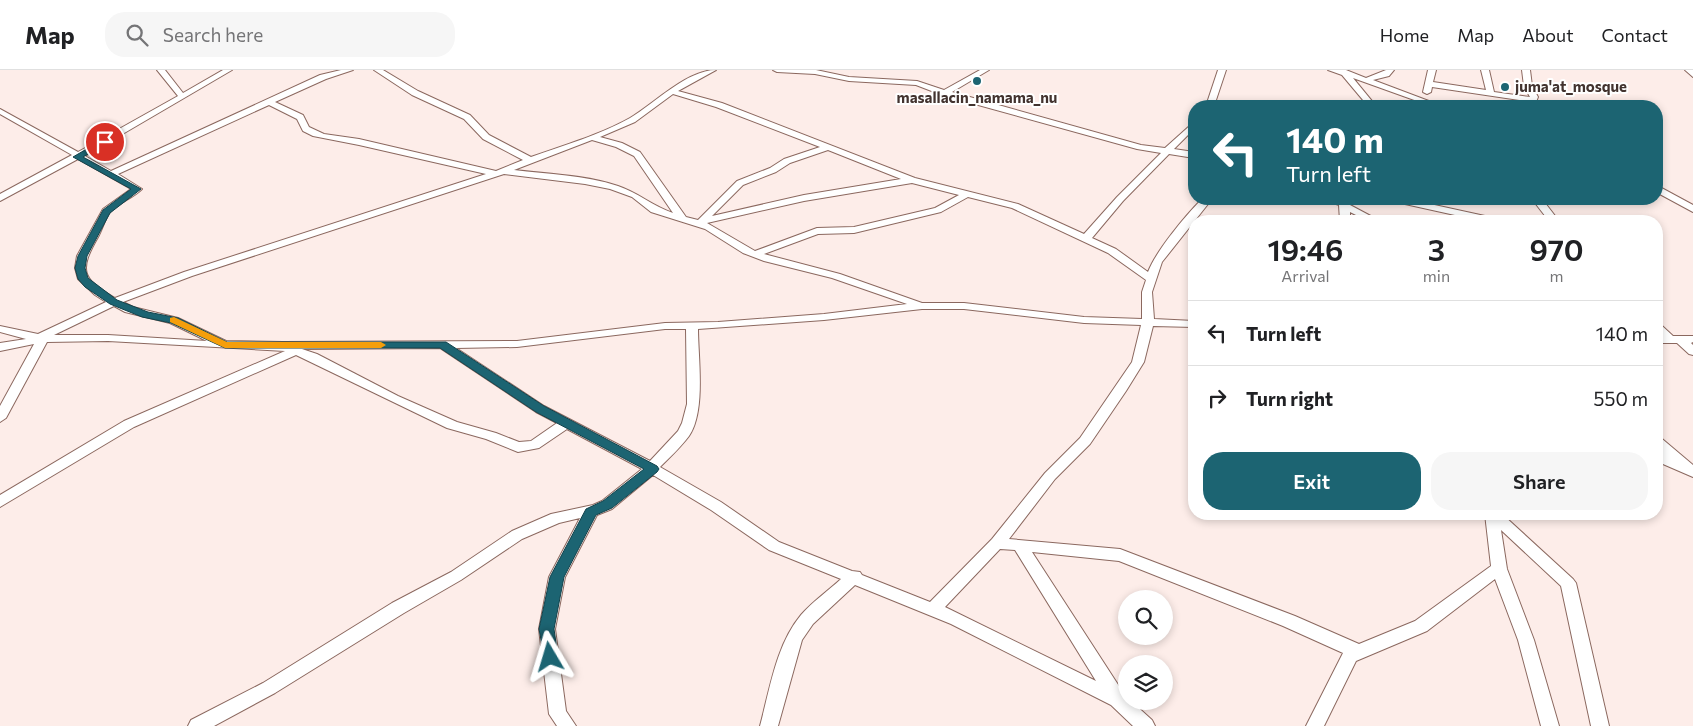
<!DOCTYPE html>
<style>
:root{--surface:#fff;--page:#f6f6f6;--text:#202124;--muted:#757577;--line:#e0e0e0;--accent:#1c6472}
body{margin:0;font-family:Commissioner,sans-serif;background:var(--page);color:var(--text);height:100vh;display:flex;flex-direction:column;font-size:19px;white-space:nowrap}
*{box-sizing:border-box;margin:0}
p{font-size:16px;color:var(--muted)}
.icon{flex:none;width:28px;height:28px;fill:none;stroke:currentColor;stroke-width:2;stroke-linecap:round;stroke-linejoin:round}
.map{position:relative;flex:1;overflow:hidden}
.drawer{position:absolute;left:1188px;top:145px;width:475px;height:305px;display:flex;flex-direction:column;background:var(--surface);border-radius:20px;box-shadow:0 2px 8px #0003}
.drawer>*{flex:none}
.guide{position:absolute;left:1188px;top:30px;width:475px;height:105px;border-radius:20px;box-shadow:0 2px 8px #0003;background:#1c6472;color:#fff;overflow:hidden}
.fabs{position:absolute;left:1118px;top:520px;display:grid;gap:10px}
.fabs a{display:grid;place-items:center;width:55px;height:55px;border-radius:50%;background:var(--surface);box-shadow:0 2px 8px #0003;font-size:25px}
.pin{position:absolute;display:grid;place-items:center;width:42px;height:42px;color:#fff;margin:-21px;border:2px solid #fff;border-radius:50%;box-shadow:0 1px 5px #0007}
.me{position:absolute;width:55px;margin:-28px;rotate:353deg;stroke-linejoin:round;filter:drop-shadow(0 0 4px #0008)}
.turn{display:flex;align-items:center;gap:18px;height:105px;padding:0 15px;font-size:22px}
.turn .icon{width:65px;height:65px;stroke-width:2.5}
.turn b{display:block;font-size:35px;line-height:42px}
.eta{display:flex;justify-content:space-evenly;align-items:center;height:85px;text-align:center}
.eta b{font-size:30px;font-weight:600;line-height:35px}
.cta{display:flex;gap:10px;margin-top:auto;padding:10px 15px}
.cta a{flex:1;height:58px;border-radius:20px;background:var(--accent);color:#fff;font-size:20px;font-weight:600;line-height:58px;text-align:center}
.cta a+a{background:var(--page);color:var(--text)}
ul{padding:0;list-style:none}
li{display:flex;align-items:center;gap:15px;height:65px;padding:0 15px;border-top:1px solid var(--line)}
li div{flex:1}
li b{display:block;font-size:19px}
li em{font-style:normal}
header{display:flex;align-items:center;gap:30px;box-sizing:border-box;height:70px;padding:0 25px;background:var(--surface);border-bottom:1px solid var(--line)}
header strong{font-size:24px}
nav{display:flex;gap:28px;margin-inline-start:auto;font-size:18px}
.search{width:350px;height:45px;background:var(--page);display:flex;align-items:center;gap:12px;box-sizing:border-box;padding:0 18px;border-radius:20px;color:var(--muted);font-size:19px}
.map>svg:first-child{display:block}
</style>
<header>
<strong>Map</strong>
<div class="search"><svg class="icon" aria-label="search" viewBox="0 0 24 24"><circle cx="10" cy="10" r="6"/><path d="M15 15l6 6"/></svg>Search here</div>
<nav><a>Home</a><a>Map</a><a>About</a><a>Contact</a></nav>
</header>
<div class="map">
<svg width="1693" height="656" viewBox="0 0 1693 656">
<rect width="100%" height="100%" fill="#fdede9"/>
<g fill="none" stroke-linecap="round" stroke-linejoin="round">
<defs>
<path id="street" d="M157,0H165L183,23L223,0H232L85,86L111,101L320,5L341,0H353L326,9L275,32L303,45L309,57L324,64L359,69L496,101L523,90L483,69L464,49L412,25L374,0H383L418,21L470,45L489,65L531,87C562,76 602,64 630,48C655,33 687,0 716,0L678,21L722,33L915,108L1018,134L1084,164L1117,127L1161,83L1137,79L942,25L916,15L849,11L815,4L777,2L773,0H816L849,7L917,11L944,20L980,0H989L952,22L1141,75L1165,78L1194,52V59L1174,79L1194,82V88L1169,84L1123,131L1092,168L1116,179L1148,202C1156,181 1186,145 1202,129H1212L1162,192L1152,222L1154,249L1194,251V257L1153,256L1144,292L1126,321L1090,374L1055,409L1009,469L1120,479L1295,546L1359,574L1415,551L1491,496L1485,444H1502L1573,509L1576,513L1609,656H1591L1561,516L1501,460L1507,499L1534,570L1559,656H1541L1518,570L1495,509L1427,561L1356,591L1324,656H1306L1343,583L1283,556L1119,491L1032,482L1126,627V631H1131L1152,650L1155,656H1133L1111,635L951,554L855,515L813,554L802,570L778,656H760C770,619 776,575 801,545C812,532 828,521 841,509L769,480L711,440L653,405L612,439L597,445L565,507L555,559L566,641L576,656H557L549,644L539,559L549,507L580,448L559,453L522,469L461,510L404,543L275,623L214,656H188L191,650L263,613L392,533L451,502L512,461L551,444L593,435L602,431L642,399L567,359L539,378L518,382L486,369L447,358L296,285L134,357L0,437V425L124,351L285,281L108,271L47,272L6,348L0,352V336L34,274L0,281V273L26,269L0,262V256L38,264L106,232L95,225L78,209L75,198L77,186L103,139L131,119L78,89L0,131V124L72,85L0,44V39L78,82L178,26ZM673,24L716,37L820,77L784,89L770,98L737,111L698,150L686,147L640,82L622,73L600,67L635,52ZM269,35L297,49L303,61L313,66L359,75L486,104L184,202L115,228C81,209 79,200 98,167C102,160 105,149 110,142C118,133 133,128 142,119L118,104ZM592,70L616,77L634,86L673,143C652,136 639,123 618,116C585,105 548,104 514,100ZM828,80L901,109L804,125L712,146L743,115L776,102L790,93ZM504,104L585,114L610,119L632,127L651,142L705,159L743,183L764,191L832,208L907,234L824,244L718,252L665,253L517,271L283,272L226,271L178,248L133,237L123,232L192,206ZM912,113L959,125L935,138L854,157L817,158L755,181L707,153L804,131ZM968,127L1012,138L1108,183L1146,210L1142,222V249L1084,247L964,233H922L840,204L764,184L818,164L854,163L941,142ZM114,236L125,242L170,253L207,271L108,265H54ZM922,239H964L1084,253L1141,255L1132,292L1080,368L1045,403L992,469L930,532L862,505L860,502L852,501L779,472L721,432L660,397C670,387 681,377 689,366C706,341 698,288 698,259L824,250ZM665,259H686L687,334L682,353L678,361L650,391L544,336L456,278L517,277ZM440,278L536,342L557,353L531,371L519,372L496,363L457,352L398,326L317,284L302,279ZM1000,479L1015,480L1096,611L945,537Z
M1218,0H1226L1214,36H1206Z
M1328,0H1346L1366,8L1386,0H1394L1389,6L1373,10L1442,36H1431L1353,8L1376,36H1368L1342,5Z
M1428,0H1436L1433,12L1486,20L1481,0H1489L1494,22L1530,27L1524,16L1522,0H1530L1532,16L1538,27L1536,32H1533L1432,17L1431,22L1427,24L1423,22Z
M1685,0H1693V7Z
M1656,115L1693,135V142L1656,122Z
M1322,129H1351L1350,135L1380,151H1368L1350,142V151H1340L1339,135Z
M1391,129H1407L1494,148L1499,151H1482L1396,132Z
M1532,129H1542L1559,151H1549Z
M1656,253L1660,254L1673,266H1693V272L1691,273L1693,275V285L1689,284L1677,273H1656V267L1660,266L1656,263Z
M1656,367L1661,368L1693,395V407L1656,391V381L1662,383L1656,378Z"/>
</defs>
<use href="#street" stroke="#8b685f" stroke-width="2"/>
<use href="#street" fill="#fff" fill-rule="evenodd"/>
</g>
<path fill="#1c6472" stroke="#12414a" d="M102,70L109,72L83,87L141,119L110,143L87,186L85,198L88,208L117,230L148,242L178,248L227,272H446L544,336L657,396L659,399L657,402L612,438L596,445L564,507L554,559L558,587L555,591L550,593L545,591L539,559L550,507L586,439L603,431L644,399L536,342L440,278H225L171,253L142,247L110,234L85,217L78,209L75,198L78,186L103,140L131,119L73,87Z"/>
<path fill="#f59e0b" d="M174,247L227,272H381L386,275L381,278H225L170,252V248Z"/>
<g fill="#1c6472" stroke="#fff" stroke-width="2">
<circle cx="977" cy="11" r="5"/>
<circle cx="1505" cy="17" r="5"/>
</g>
<g text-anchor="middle" stroke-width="4" stroke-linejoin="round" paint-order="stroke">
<g font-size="15" font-weight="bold" fill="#42332f" stroke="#fff" text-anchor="start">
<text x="1515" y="22">juma'at_mosque</text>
<text x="977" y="33" text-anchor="middle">masallacin_namama_nu</text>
</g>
</g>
</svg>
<div class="fabs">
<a><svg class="icon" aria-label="search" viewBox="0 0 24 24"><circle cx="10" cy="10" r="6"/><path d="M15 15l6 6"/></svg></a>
<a><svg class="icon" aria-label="layers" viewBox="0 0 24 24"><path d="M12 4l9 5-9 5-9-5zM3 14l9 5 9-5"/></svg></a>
</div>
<div class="pin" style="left:105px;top:72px;background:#d93025"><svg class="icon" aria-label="arrive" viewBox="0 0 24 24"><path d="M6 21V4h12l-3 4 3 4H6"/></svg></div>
<svg class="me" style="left:550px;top:587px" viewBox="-20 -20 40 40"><path d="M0-17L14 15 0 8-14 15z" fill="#1c6472" stroke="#fff" stroke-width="4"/></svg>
<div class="guide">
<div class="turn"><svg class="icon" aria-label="left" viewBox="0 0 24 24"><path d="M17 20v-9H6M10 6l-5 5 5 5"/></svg><div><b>140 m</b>Turn left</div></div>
</div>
<section class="drawer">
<div class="eta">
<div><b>19:46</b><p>Arrival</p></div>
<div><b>3</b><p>min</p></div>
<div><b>970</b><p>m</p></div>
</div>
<ul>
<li><svg class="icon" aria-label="left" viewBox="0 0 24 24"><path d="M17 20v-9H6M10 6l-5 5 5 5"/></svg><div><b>Turn left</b></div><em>140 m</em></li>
<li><svg class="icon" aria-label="right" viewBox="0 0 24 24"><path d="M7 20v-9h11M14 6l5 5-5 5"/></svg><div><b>Turn right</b></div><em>550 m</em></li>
</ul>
<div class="cta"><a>Exit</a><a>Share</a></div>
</section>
</div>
